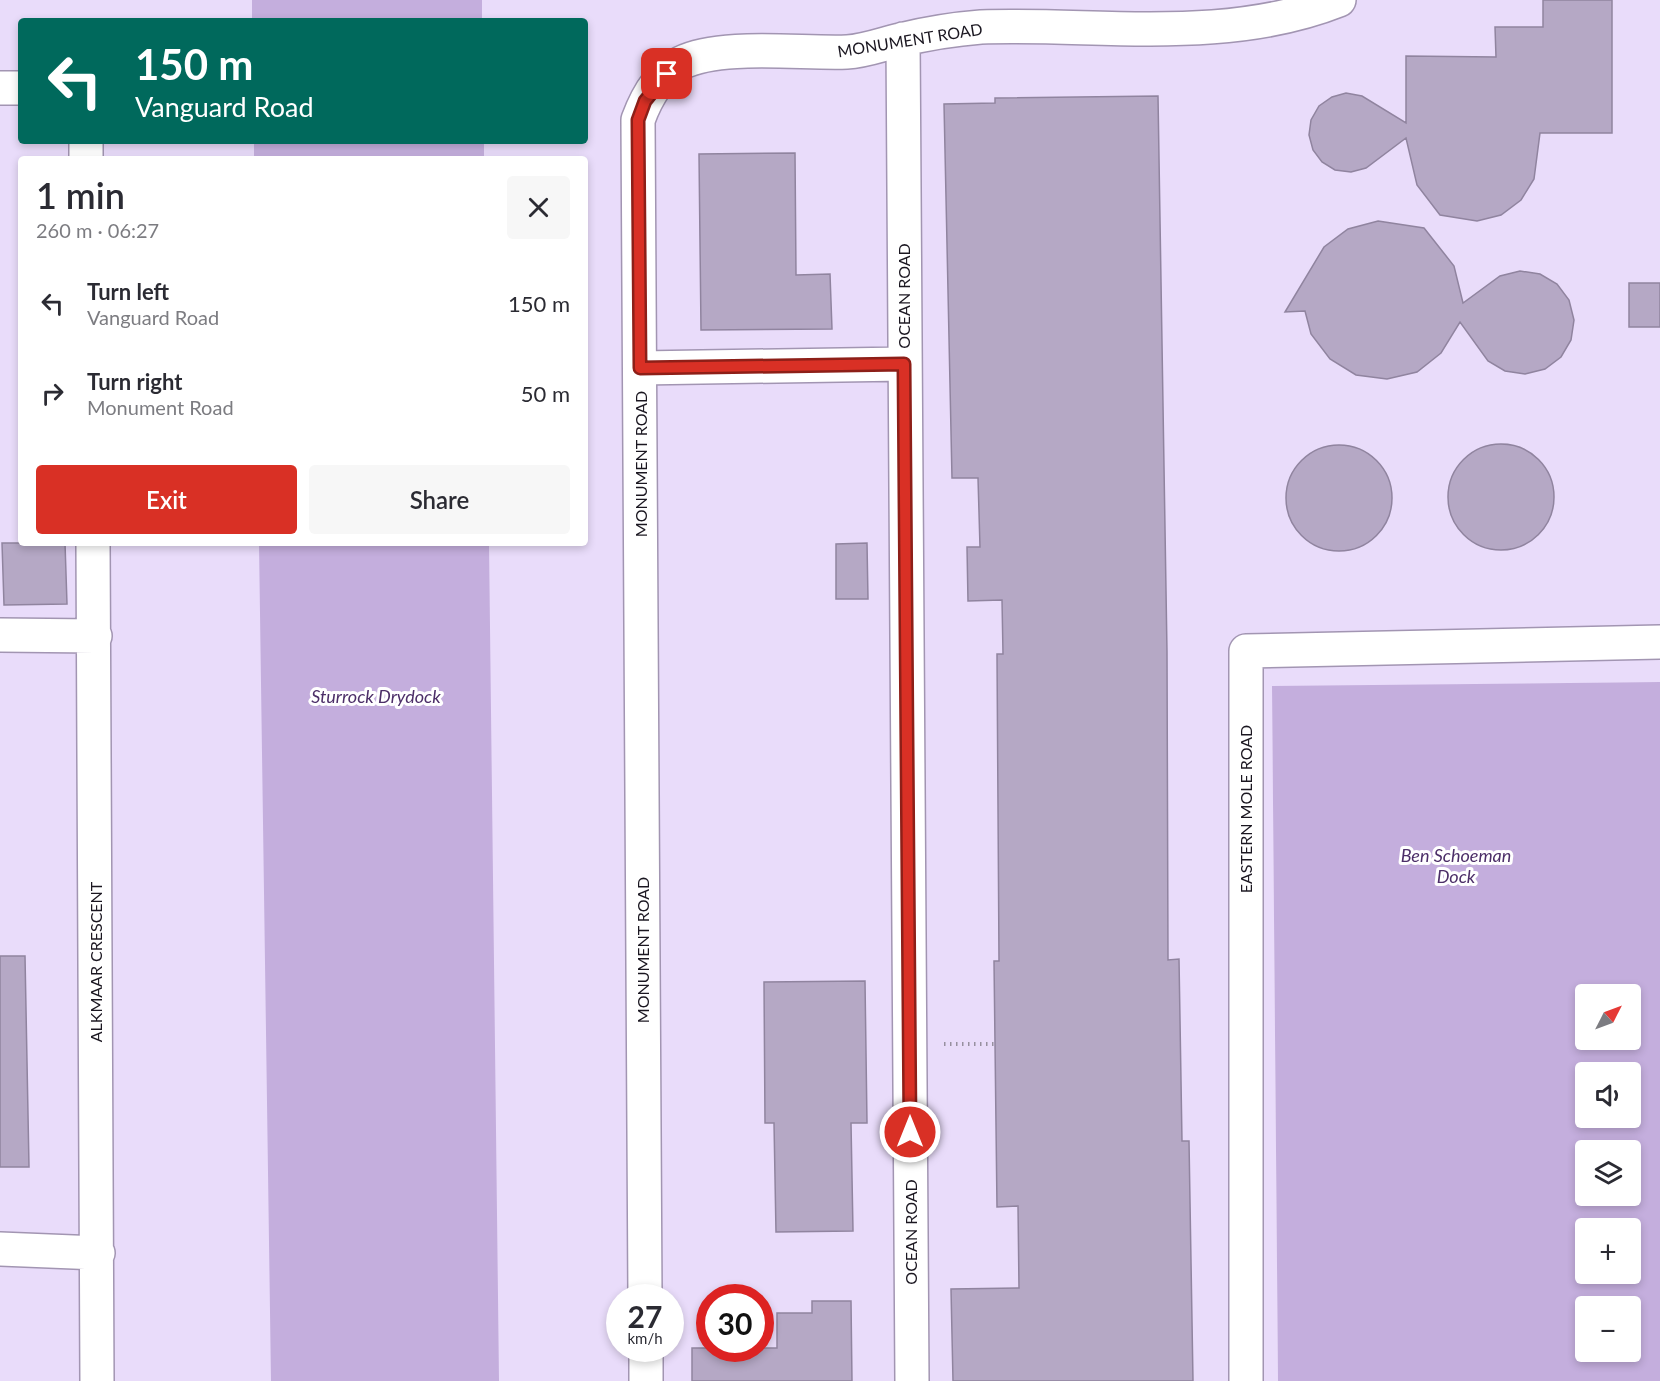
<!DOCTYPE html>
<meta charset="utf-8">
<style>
:root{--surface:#fff;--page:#f7f7f7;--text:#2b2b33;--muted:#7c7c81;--accent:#d93025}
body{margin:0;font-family:Lato,sans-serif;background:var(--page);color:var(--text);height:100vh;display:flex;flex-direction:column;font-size:22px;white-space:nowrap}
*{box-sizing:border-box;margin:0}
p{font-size:20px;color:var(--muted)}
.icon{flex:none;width:33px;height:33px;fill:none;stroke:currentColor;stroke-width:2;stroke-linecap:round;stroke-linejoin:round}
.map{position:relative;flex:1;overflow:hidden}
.side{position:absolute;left:18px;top:156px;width:570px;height:390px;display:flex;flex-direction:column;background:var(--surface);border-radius:6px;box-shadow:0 3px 9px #0003}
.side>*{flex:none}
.top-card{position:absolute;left:18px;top:18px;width:570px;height:126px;border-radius:6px;box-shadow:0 3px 9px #0003;background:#00695c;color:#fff;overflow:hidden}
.needle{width:39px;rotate:48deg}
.buttons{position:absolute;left:1575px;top:984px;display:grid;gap:12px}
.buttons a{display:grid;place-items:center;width:66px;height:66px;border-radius:6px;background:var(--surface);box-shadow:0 3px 9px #0003;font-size:30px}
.speed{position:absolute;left:606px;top:1284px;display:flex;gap:12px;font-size:30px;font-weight:700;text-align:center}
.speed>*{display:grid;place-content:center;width:78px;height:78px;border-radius:50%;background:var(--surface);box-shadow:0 3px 9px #0003;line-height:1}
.speed small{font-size:15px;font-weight:400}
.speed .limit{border:9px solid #d22;background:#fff;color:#111}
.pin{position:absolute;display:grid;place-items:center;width:51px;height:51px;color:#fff;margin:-26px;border-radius:12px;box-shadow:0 3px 9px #0006}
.me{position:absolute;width:66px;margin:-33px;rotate:0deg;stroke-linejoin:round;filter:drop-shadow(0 0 4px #0008)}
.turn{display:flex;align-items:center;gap:21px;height:126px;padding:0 18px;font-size:27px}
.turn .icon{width:78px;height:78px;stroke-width:2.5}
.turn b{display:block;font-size:42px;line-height:51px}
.round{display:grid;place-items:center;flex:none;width:63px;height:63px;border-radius:6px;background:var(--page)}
.headline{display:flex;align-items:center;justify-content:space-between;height:102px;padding:0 18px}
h1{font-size:36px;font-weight:600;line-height:45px}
.button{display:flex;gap:12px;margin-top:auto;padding:12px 18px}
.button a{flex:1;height:69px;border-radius:6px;background:var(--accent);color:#fff;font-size:24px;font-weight:600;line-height:69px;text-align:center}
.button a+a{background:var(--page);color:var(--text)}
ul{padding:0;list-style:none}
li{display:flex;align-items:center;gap:18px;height:90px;padding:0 18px}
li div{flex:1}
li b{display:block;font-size:22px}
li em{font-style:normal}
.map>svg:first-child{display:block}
</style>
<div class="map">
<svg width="1660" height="1381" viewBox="0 0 1660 1381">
<rect width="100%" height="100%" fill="#f1e8fb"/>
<path fill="#e9dcfa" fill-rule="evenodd" d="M0,0H1660V682L1272,687L1278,1381H0ZM21,21H585V141H21ZM21,159H585V543H21ZM620,1298H670V1348H620ZM710,1298H760V1348H710Z"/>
<path fill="#c4aedd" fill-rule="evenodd" d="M252,0H482V21H252Z
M254,141H484V159H254Z
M259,543H489L499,1381H271Z
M1660,682V1381H1278L1272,686ZM1586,994H1630V1040H1586ZM1586,1072H1630V1118H1586ZM1630,1150V1196H1586V1150ZM1630,1228V1274H1586V1228ZM1586,1306H1630V1352H1586Z"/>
<path fill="#b5a8c5" stroke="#90849f" stroke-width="1.5" d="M1543,0H1612V133H1540L1534,179L1521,200L1501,215L1477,221L1440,215L1417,185L1406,138L1366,168L1351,172L1335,170L1322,162L1313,150L1309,135L1311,120L1319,106L1332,97L1346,93L1362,96L1406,123V56L1496,57L1495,27H1543Z
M1158,96L1167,652L1168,960L1179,959L1182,1141H1189L1193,1381H953L951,1289L1019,1288L1018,1206L997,1207L994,961H999L997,654H1003L1002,600L968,601L967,547H980L978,478H952L944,104L995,103V98Z
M795,153L796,275L830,274L832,329L701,330L699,154Z
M1378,221L1424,228L1454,266L1463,303L1500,276L1520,271L1540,274L1557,284L1569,300L1574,320L1571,340L1561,357L1545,369L1525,374L1505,371L1488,361L1460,322L1441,353L1417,372L1387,379L1356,375L1330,359L1311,334L1305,311L1285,312L1324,247L1348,229Z
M1629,283H1660V327H1629Z
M1448 497a53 53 0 1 1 106 0a53 53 0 1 1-106 0Z
M1286 498a53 53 0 1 1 106 0a53 53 0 1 1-106 0Z
M2,543H65L67,604L4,605Z
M867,543L868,599H836V544Z
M0,956H25L29,1167H0Z
M865,981L867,1123H851L853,1231L776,1232L774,1123H765L764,982Z
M812,1301H851L852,1381H692V1348H777V1313H812Z"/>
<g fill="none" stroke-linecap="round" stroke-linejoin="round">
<defs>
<path id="minor" d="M903,39L912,1381
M0,88H21
M86,141V159
M640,368L904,364
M93,543L97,1381
M0,635L95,636
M0,1249L98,1253
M645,1298L638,120C646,98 659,74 681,63C721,43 802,54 847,52C865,51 883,44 900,40C925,34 955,29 981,27C1100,23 1226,45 1339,0
M646,1348V1381
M1246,1381V651L1660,642"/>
</defs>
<use href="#minor" stroke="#a295b2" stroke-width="36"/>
<path stroke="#97909f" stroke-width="4" stroke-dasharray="1.5 4.5" stroke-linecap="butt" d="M944,1044H995"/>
<use href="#minor" stroke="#fff" stroke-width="33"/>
</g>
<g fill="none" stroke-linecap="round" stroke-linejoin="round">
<defs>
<path id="route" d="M667,74L645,101L638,120L640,368L904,364L910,1132"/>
</defs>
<use href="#route" stroke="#8d1f18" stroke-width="15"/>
<use href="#route" stroke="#d93025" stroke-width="10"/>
</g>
<g text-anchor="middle" stroke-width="6" stroke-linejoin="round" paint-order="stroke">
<g font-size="16" fill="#1a1620" stroke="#fff">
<text transform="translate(910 40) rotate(-9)" y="6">MONUMENT ROAD</text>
<text transform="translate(904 296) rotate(-90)" y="6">OCEAN ROAD</text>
<text transform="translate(641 464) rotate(-90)" y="6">MONUMENT ROAD</text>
<text transform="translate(1246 809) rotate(-90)" y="6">EASTERN MOLE ROAD</text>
<text transform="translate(643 950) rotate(-90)" y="6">MONUMENT ROAD</text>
<text transform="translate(96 962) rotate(-90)" y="6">ALKMAAR CRESCENT</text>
<text transform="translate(911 1232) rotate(-90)" y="6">OCEAN ROAD</text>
</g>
<g font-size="18" font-style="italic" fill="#4c2e68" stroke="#fff">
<text x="376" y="703">Sturrock Drydock</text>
<text x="1456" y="862">Ben Schoeman<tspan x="1456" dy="21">Dock</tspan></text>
</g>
</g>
</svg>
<div class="buttons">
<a><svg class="needle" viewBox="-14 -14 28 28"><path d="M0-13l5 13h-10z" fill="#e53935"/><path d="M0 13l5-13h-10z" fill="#7c7c81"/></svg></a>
<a><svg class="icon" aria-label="sound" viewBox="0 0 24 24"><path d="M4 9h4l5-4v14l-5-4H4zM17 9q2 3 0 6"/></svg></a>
<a><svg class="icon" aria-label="layers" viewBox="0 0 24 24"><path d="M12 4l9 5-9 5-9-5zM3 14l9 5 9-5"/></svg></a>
<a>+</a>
<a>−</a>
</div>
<div class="speed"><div>27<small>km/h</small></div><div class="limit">30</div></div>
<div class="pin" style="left:667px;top:74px;background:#d93025"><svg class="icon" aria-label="arrive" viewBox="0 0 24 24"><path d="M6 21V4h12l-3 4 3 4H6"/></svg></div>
<svg class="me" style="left:910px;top:1132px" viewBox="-20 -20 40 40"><circle r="17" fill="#d93025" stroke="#fff" stroke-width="3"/><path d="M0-11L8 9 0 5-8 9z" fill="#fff"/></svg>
<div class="top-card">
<div class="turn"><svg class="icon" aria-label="left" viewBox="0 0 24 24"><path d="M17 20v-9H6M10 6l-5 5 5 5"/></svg><div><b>150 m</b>Vanguard Road</div></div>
</div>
<section class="side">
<div class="headline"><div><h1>1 min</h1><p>260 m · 06:27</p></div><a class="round"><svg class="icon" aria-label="close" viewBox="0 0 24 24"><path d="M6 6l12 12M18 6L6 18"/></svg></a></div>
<ul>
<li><svg class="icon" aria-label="left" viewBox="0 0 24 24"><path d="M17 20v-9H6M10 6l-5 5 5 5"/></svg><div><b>Turn left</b><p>Vanguard Road</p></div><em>150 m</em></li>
<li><svg class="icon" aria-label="right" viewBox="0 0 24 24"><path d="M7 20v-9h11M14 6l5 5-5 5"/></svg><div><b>Turn right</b><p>Monument Road</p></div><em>50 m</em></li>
</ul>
<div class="button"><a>Exit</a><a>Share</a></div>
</section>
</div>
